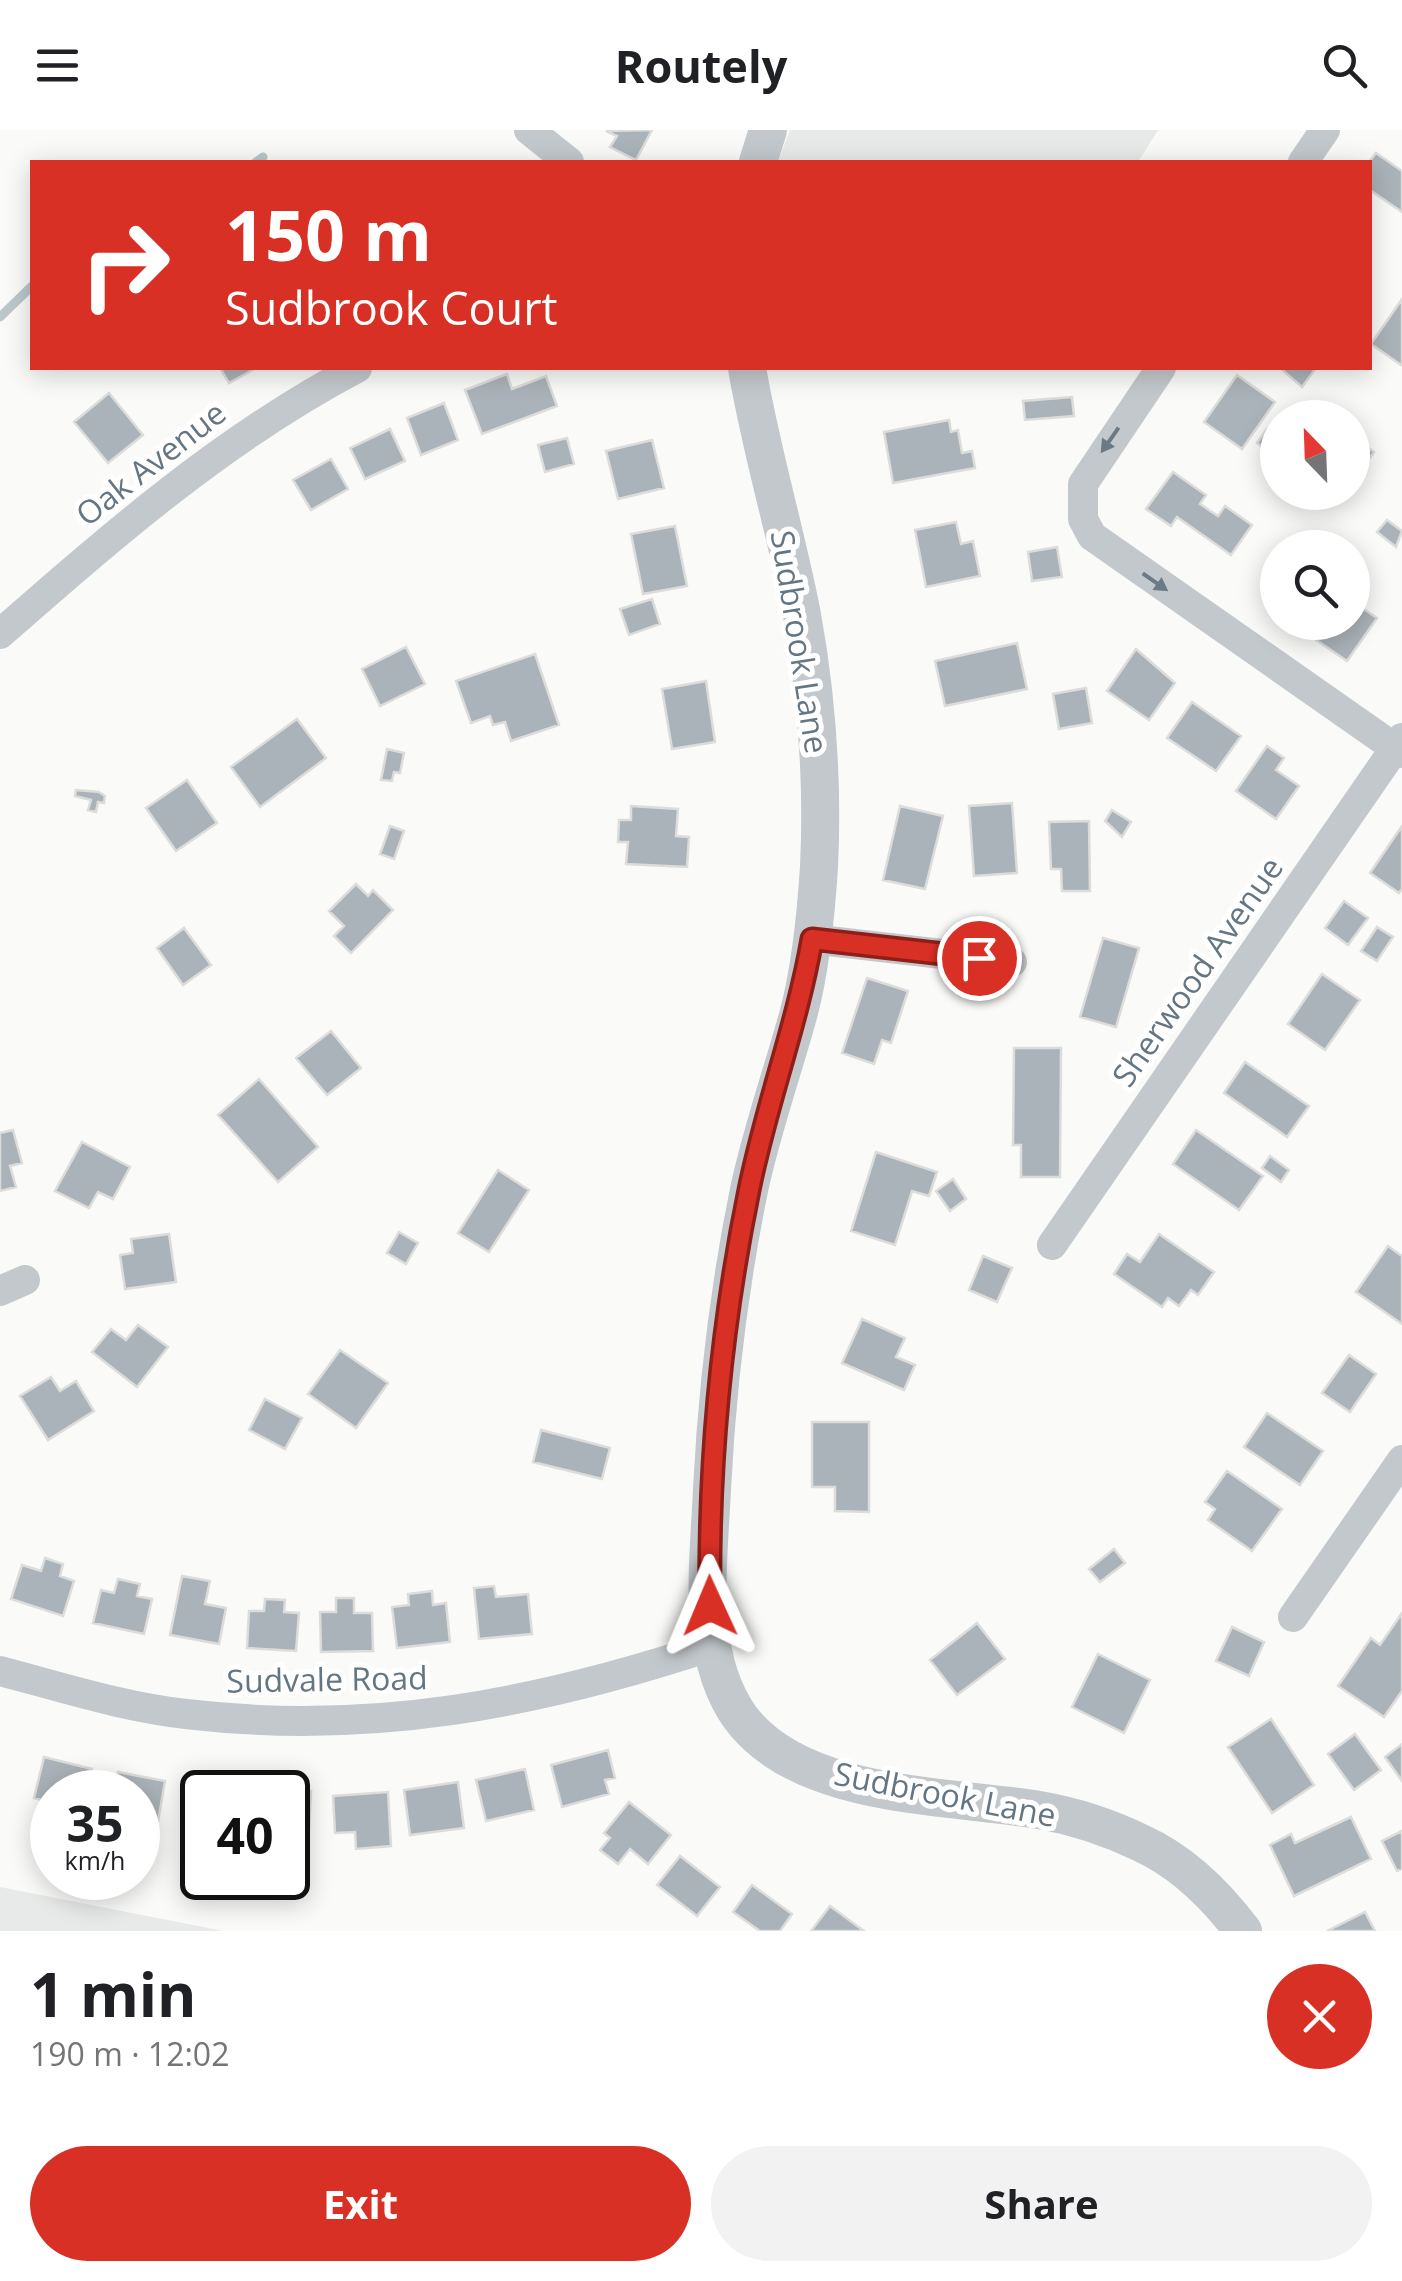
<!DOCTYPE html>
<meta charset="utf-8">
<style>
:root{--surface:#fff;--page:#f2f2f2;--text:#202124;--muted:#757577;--accent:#d93025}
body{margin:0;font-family:"Open Sans",sans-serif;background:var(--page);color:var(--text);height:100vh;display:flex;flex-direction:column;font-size:38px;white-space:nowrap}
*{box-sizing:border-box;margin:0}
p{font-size:32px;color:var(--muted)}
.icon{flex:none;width:55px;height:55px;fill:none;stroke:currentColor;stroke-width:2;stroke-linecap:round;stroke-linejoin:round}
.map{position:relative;height:1801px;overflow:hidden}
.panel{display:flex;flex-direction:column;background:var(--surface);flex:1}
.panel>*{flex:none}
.banner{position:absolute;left:30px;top:30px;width:1342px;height:210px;border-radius:0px;box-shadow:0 5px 25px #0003;background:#d93025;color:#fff;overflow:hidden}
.needle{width:65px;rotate:337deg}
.fabs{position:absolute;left:1260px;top:270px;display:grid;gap:20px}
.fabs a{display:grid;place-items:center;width:110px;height:110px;border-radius:50%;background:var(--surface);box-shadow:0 5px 25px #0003;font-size:50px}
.speed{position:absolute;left:30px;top:1640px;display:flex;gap:20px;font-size:50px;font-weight:700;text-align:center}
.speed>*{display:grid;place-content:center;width:130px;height:130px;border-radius:50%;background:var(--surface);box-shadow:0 5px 25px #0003;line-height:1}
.speed small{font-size:25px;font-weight:400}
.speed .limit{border:5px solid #111;border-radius:15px;background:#fff;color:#111}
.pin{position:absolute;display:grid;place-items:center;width:85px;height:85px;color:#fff;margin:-42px;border:5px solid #fff;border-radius:50%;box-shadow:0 2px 10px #0007}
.me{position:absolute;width:110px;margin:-55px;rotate:359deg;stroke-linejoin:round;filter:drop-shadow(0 0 8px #0008)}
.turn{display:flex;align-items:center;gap:35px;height:210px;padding:0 30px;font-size:45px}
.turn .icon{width:130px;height:130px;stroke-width:2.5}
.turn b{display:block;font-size:70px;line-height:85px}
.round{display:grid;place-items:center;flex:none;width:105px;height:105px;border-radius:52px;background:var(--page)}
.overview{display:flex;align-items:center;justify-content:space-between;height:170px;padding:0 30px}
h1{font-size:60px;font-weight:700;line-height:75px}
.primary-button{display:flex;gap:20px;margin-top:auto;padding:20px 30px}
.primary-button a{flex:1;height:115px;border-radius:60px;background:var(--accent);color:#fff;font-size:40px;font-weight:700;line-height:115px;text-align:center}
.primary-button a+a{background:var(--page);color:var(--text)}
header{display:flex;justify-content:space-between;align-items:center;height:130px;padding:0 30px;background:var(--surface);font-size:45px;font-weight:700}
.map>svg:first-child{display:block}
</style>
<header><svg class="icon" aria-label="menu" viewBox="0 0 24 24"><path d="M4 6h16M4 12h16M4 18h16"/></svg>Routely<svg class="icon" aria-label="search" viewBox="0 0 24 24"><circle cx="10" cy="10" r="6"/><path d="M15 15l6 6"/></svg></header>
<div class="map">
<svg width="1402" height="1801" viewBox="0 0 1402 1801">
<rect width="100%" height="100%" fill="#fafaf8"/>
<path fill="#e8e9e9" d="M790,0H1158L1138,32H778Z
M0,1757L223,1801H0Z"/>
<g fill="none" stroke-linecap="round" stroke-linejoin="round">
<path stroke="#bbc7cb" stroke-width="9" d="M256,32L263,27
M0,187L32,156"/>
</g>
<path fill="#aab3b9" stroke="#dcdcda" stroke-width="2.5" d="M652,0L636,30L610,17L617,6L606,1Z
M1376,23L1402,41V82L1370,60L1369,32Z
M1402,169V234L1401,235L1371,214Z
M220,238H256L229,253Z
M1280,238H1316L1302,257Z
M507,244L512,259L546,246L557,276L482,304L465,260Z
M1237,245L1275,272L1242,319L1204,292Z
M109,263L143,305L108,333L74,292Z
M1072,267L1074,286L1025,290L1023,271Z
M444,273L458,310L421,325L407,288Z
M949,290L951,302L958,300L962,323L972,321L975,338L893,353L884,302Z
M390,299L405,331L365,349L350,318Z
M1267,299L1278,307L1273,325L1257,313Z
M567,308L574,334L545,342L538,315Z
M652,310L664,358L618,369L606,321Z
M1361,313L1374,322L1361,341L1352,335V327Z
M331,329L348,359L311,380L293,350Z
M1173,342L1206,365L1200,374L1218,386L1225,376L1252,395L1231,425L1177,387L1171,396L1146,379Z
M1387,390L1402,401L1396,417L1377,402Z
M956,392L961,414L973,411L980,446L926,457L915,400Z
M675,396L687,456L643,464L631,404Z
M1057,417L1062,447L1032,451L1028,422Z
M652,469L660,494L629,505L620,479Z
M1352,471L1377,488L1347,531L1290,492H1352Z
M1017,513L1027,559L945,576L935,531Z
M406,517L425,554L380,576L362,539Z
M1136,519L1175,553L1149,590L1107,561Z
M535,524L559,595L511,611L505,592L493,595L490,586L471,593L456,551Z
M706,551L715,612L672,619L662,559Z
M1086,558L1092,593L1059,599L1053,564Z
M1192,572L1241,606L1216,641L1167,608Z
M297,589L326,628L260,677L231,637Z
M1267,616L1284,628L1276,640L1299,656L1276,689L1236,661Z
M387,619L404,623L400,643L394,642L392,651L381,650Z
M187,650L217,693L176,721L146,678Z
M76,660L99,662L105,666L104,673L98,672L96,682L88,680L91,670L75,666Z
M1012,673L1017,743L974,746L969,676Z
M631,676L678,679L676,706L689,707L687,737L626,734L628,712H618L619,690H631Z
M900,676L943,686L925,759L883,750Z
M1112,680L1131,692L1122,707L1105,691Z
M1089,691L1090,761H1062L1061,739H1051L1049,692Z
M390,696L404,701L394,729L380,724Z
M1402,696V759L1399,763L1370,743Z
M356,754L368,766L373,760L393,780L351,823L334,806L344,796L329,781Z
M1344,771L1368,788L1348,815L1325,798Z
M1377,797L1393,807L1377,831L1361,821Z
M184,798L211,835L183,855L157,818Z
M1103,808L1139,818L1116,897L1080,887Z
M1322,844L1360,870L1325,920L1288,894Z
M867,848L908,861L891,913L882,910L874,934L842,923Z
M331,901L361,938L327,965L296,928Z
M1014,918H1061L1060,1047H1021V1015H1013Z
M1245,932L1309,976L1287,1007L1224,963Z
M259,949L318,1017L278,1052L218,985Z
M13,1000L22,1033L10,1036L16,1057L0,1061V1003Z
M1196,1000L1263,1046L1239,1080L1173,1034Z
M82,1012L130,1037L113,1069L98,1062L89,1078L55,1061Z
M876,1022L937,1042L929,1066L912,1061L895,1115L851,1101Z
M1270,1026L1289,1040L1281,1052L1262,1038Z
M498,1040L529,1060L489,1122L458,1103Z
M953,1049L966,1069L950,1081L936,1061Z
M399,1102L418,1113L406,1134L387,1123Z
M169,1104L176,1152L125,1159L120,1125L133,1123L131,1109Z
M1159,1104L1214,1142L1198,1165L1191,1160L1179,1176L1168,1168L1162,1177L1114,1144L1127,1124L1140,1132Z
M1388,1116L1402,1126V1194L1356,1162Z
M983,1126L1012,1138L997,1172L969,1160Z
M862,1189L905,1208L896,1227L915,1235L904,1260L842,1233Z
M138,1195L168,1217L137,1257L92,1222L111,1199L126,1210Z
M340,1220L388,1253L356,1298L308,1264Z
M1349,1225L1376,1244L1350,1282L1322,1263Z
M51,1247L60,1261L76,1251L94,1281L48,1310L20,1266Z
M265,1269L302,1288L285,1319L249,1300Z
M1267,1283L1323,1321L1300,1355L1244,1317Z
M812,1292H869V1382L835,1381V1357H812Z
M541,1300L610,1318L602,1349L533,1332Z
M1227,1341L1282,1379L1252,1421L1208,1390L1215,1379L1205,1372Z
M1114,1419L1125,1433L1100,1452L1089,1439Z
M45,1428L63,1434L60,1446L74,1451L63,1486L11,1469L22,1435L41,1441Z
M182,1446L210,1451L205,1474L226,1478L219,1514L170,1505Z
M118,1449L140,1454L137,1466L152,1469L144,1504L93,1493L101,1460L114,1463Z
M494,1456L496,1467L528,1464L532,1504L479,1509L474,1458Z
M432,1461L433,1475L446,1473L450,1512L397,1518L392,1477L409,1475L408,1464Z
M336,1468H354V1483H372L373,1521L321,1522L320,1482H336Z
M265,1469L285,1470L284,1482L299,1483L296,1521L247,1518L249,1481H264Z
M1402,1483V1561L1384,1587L1338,1556L1371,1508L1380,1515Z
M977,1493L1005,1529L957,1565L930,1530Z
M1232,1497L1264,1512L1249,1546L1216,1531Z
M1098,1524L1150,1550L1124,1603L1072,1577Z
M1271,1589L1314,1655L1272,1683L1228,1617Z
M1355,1604L1381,1640L1354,1660L1328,1624Z
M1402,1614V1651L1385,1627Z
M608,1620L615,1648L605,1650L609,1664L562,1677L551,1635Z
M44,1627L92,1639L87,1662H52V1682L47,1681L49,1672L34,1668Z
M525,1639L534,1680L486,1691L476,1650Z
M118,1642L165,1651L158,1692L148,1691L146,1702L138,1701V1662H114Z
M458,1652L464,1698L410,1705L404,1660Z
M188,1655L234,1658V1662H202V1711L198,1710L200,1696L185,1695Z
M261,1659L311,1661L308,1720L288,1719V1662H261Z
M388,1662L391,1716L356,1719L355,1702L335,1703L333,1666Z
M629,1672L671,1705L648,1734L630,1719L618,1734L600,1720L610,1708L604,1703Z
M1351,1687L1371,1729L1294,1766L1270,1715L1291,1704L1295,1713Z
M1402,1701V1739L1397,1741L1382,1711Z
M680,1726L720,1757L697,1786L657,1755Z
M752,1755L792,1784L780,1801H760L733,1782Z
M830,1776L864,1801H811Z
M1365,1782L1375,1801H1327Z"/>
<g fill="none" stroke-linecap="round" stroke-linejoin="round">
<path stroke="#c3c8cc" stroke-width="30" d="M529,0L569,32
M1303,32L1325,0
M1161,238L1083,354V389L1092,406L1402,623
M0,504C113,405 224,308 357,238
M811,809L1012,832
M1052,1115L1402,608
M0,1161L25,1150
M1293,1487L1402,1330
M0,1541C61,1557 123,1577 186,1584C372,1606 536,1574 712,1516"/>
<path stroke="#c3c8cc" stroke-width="38" d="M758,32L768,0
M747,238C761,321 786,402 802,485C817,568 823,653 819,737C816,784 811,836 799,882C783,941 762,999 749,1060C729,1158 717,1259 712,1359C709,1432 695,1524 740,1587C800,1669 949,1665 1039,1680C1074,1686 1110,1698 1141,1713C1183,1732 1215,1764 1243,1801"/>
</g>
<defs><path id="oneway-solid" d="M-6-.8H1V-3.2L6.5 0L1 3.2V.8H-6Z" transform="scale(2.5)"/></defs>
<g fill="#6a7a87">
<use href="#oneway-solid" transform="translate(1110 310) rotate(125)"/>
<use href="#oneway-solid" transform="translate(1155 452) rotate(35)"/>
</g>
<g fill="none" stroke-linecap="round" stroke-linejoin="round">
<defs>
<path id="route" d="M710,1476C708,1337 721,1197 749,1060C766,975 797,895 812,809L979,828"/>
</defs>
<use href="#route" stroke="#8d1f18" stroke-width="25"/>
<use href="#route" stroke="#d93025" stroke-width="18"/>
</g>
<g text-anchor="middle" stroke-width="10" stroke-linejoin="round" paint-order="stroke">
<g font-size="32" fill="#657683" stroke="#fff">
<text transform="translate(151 334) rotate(-38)" y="11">Oak Avenue</text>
<text transform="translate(799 512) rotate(81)" y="11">Sudbrook Lane</text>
<text transform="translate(1198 842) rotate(-55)" y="11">Sherwood Avenue</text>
<text transform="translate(327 1550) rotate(-1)" y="11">Sudvale Road</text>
<text transform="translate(945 1665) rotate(11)" y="11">Sudbrook Lane</text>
</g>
</g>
</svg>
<div class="fabs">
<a><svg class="needle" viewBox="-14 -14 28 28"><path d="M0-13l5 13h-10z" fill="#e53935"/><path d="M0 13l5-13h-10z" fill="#757577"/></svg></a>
<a><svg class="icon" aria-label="search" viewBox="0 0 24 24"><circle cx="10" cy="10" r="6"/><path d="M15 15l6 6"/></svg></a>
</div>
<div class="speed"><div>35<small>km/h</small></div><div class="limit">40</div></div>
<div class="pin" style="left:979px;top:828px;background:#d93025"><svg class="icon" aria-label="arrive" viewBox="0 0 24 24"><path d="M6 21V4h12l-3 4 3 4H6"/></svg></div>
<svg class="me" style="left:710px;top:1476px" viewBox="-20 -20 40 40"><path d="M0-17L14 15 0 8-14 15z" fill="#d93025" stroke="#fff" stroke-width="4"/></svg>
<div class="banner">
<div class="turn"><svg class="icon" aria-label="right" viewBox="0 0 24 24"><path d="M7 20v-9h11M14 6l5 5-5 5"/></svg><div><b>150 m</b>Sudbrook Court</div></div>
</div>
</div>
<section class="panel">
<div class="overview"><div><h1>1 min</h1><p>190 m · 12:02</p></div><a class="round" style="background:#d93025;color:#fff"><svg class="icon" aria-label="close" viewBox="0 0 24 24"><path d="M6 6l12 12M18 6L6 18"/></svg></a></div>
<div class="primary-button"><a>Exit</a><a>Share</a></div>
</section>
